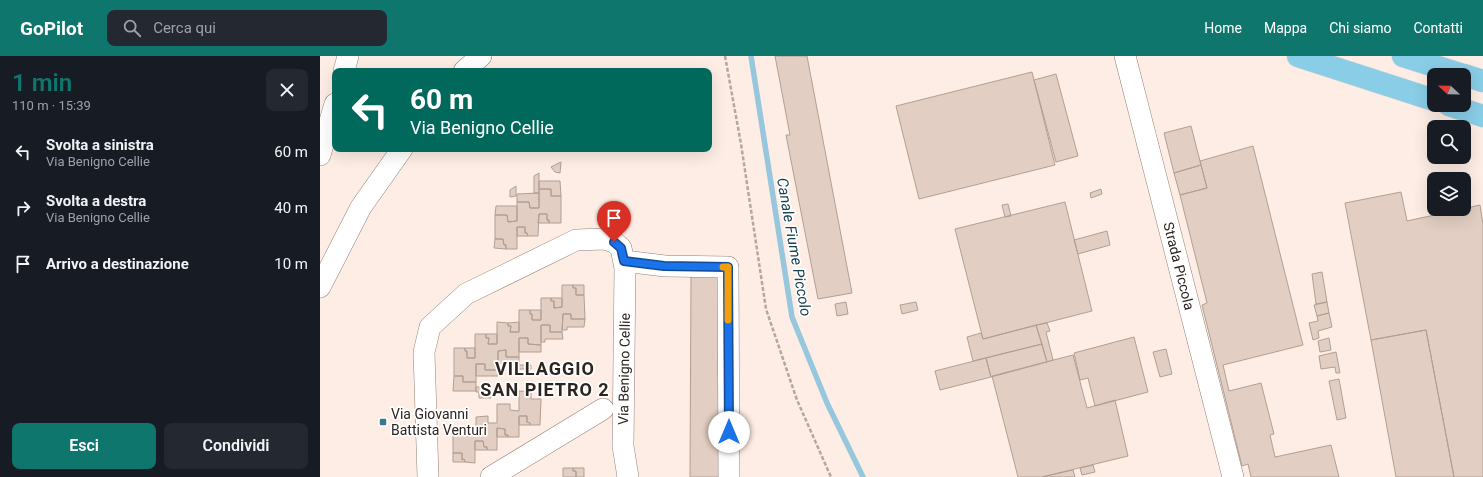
<!DOCTYPE html>
<html lang="it">
<meta charset="utf-8">
<style>
:root{--surface:#171b24;--page:#242831;--text:#f1f3f6;--muted:#9ea1a6;--accent:#0f766e}
body{margin:0;font-family:Roboto,sans-serif;background:var(--page);color:var(--text);height:100vh;display:flex;flex-direction:column;font-size:15px;white-space:nowrap}
*{box-sizing:border-box;margin:0}
p{font-size:13px;color:var(--muted)}
.icon{flex:none;width:22px;height:22px;fill:none;stroke:currentColor;stroke-width:2;stroke-linecap:round;stroke-linejoin:round}
.map{position:relative;flex:1;overflow:hidden}
.sheet{display:flex;flex-direction:column;background:var(--surface);width:320px}
.sheet>*{flex:none}
.guide{position:absolute;left:12px;top:12px;width:380px;height:84px;border-radius:8px;box-shadow:0 4px 16px #0002;background:#00695c;color:#fff;overflow:hidden}
.needle{width:26px;rotate:292deg}
.fabs{position:absolute;left:1107px;top:12px;display:grid;gap:8px}
.fabs a{display:grid;place-items:center;width:44px;height:44px;border-radius:8px;background:var(--surface);box-shadow:0 4px 16px #0002;font-size:20px}
.pin{position:absolute;display:grid;place-items:center;width:34px;height:34px;color:#fff;margin:-41px -17px;border-radius:50% 50% 50% 0;rotate:-45deg;box-shadow:0 0 4px #0007}
.pin .icon{rotate:45deg}
.me{position:absolute;width:44px;margin:-22px;rotate:0deg;stroke-linejoin:round;filter:drop-shadow(0 0 3px #0008)}
.turn{display:flex;align-items:center;gap:14px;height:84px;padding:0 12px;font-size:18px}
.turn .icon{width:52px;height:52px;stroke-width:2.5}
.turn b{display:block;font-size:28px;line-height:34px}
.round{display:grid;place-items:center;flex:none;width:42px;height:42px;border-radius:8px;background:var(--page)}
.headline{display:flex;align-items:center;justify-content:space-between;height:68px;padding:0 12px}
h1{font-size:24px;font-weight:600;line-height:30px;color:var(--accent)}
.primary-button{display:flex;gap:8px;margin-top:auto;padding:8px 12px}
.primary-button a{flex:1;height:46px;border-radius:8px;background:var(--accent);color:#fff;font-size:16px;font-weight:600;line-height:46px;text-align:center}
.primary-button a+a{background:var(--page);color:var(--text)}
ul{padding:0;list-style:none}
li{display:flex;align-items:center;gap:12px;height:56px;padding:0 12px}
li div{flex:1}
li b{display:block;font-size:15px}
li em{font-style:normal}
header{display:flex;align-items:center;gap:24px;box-sizing:border-box;height:56px;padding:0 20px;background:var(--accent);color:#fff}
header strong{font-size:19px}
nav{display:flex;gap:22px;margin-inline-start:auto;font-size:14px}
.search{width:280px;height:36px;background:var(--page);display:flex;align-items:center;gap:10px;box-sizing:border-box;padding:0 14px;border-radius:8px;color:var(--muted);font-size:15px}
main{display:flex;flex:1;min-height:0}
.map>svg:first-child{display:block}
</style>
<header>
<strong>GoPilot</strong>
<div class="search"><svg class="icon" aria-label="search" viewBox="0 0 24 24"><circle cx="10" cy="10" r="6"/><path d="M15 15l6 6"/></svg>Cerca qui</div>
<nav><a>Home</a><a>Mappa</a><a>Chi siamo</a><a>Contatti</a></nav>
</header>
<main>
<section class="sheet">
<div class="headline"><div><h1>1 min</h1><p>110 m · 15:39</p></div><a class="round"><svg class="icon" aria-label="close" viewBox="0 0 24 24"><path d="M6 6l12 12M18 6L6 18"/></svg></a></div>
<ul>
<li><svg class="icon" aria-label="left" viewBox="0 0 24 24"><path d="M17 20v-9H6M10 6l-5 5 5 5"/></svg><div><b>Svolta a sinistra</b><p>Via Benigno Cellie</p></div><em>60 m</em></li>
<li><svg class="icon" aria-label="right" viewBox="0 0 24 24"><path d="M7 20v-9h11M14 6l5 5-5 5"/></svg><div><b>Svolta a destra</b><p>Via Benigno Cellie</p></div><em>40 m</em></li>
<li><svg class="icon" aria-label="arrive" viewBox="0 0 24 24"><path d="M6 21V4h12l-3 4 3 4H6"/></svg><div><b>Arrivo a destinazione</b></div><em>10 m</em></li>
</ul>
<div class="primary-button"><a>Esci</a><a>Condividi</a></div>
</section>
<div class="map">
<svg width="1163" height="421" viewBox="0 0 1163 421">
<rect width="100%" height="100%" fill="#feede4"/>
<g fill="none" stroke-linecap="round" stroke-linejoin="round">
<path stroke="#97c7dc" stroke-width="5.5" d="M431,0L472,261L507,347L543,421"/>
</g>
<path fill="#e2cec2" stroke="#b29f94" d="M455,0H487L532,237L498,243L466,79H470Z
M712,16L735,109L599,143L576,50Z
M736,18L758,100L736,106L714,24Z
M871,70L881,109L854,117L844,77Z
M933,90L983,289L903,309L909,335L941,327L954,378L950,379L955,401L1011,389L1019,421H931L928,408L922,410L882,249L887,247L860,139L887,132L880,105Z
M241,106L240,117L235,116L231,111Z
M881,109L887,132L860,139L854,117Z
M219,117V137H214V120Z
M219,125H240L241,140H231V133H219Z
M196,130V140L190,141V134Z
M219,133H231V140H241V167H229V164H227V158H219L218,180H208L207,177H205V171H197V193H186V189H184L183,183H175V159H187L188,166L197,165V146H209L210,152H219Z
M781,133L782,138L771,142L770,137Z
M1081,136L1087,165L1160,149L1163,168V421H1134L1106,274L1051,284L1025,147Z
M219,137V152H210L209,146H197V138Z
M745,146L772,255L663,283L635,173Z
M688,148L691,160L685,161L682,149Z
M176,150H197V165L188,166L187,159H175Z
M219,158H227V164H229V167H218Z
M197,171H205V177H207L208,180H197Z
M787,175L790,189L758,198L754,184Z
M175,183H183L184,189H186V193L174,192Z
M1002,216L1007,246L996,248L992,218Z
M371,218L401,219V421H370Z
M242,229H253V232H256V239H264L265,263H251V258H243L242,276H230V269H221V289L208,288V282H199V301H186V294L178,295V314H165V308H156V326H143V320H134V292H145V295H147V302H155V278H166V282H169L168,288H177V266L188,267V270H191L190,276H199V254H210V258H212V264H221V242H231V245H234V252L242,251Z
M253,229H264V239H256V232H253Z
M231,242H242V251L234,252V245H231Z
M526,246L528,258L517,260L515,248Z
M596,246L598,254L582,258L580,249Z
M1007,246L1009,257L997,260L994,249Z
M210,254H221V264H212V258H210Z
M1009,257L1012,271L998,275L999,282L993,284L989,267L998,265L997,260Z
M243,258H251V263H265L264,271H247V274H242Z
M199,266V276H190L191,270H188V267Z
M727,267L730,275L726,276L733,304L727,306L716,269Z
M221,269H230V276H242L243,283H225V286H221Z
M716,269L722,288L653,305L647,281L661,277L663,283Z
M1106,274L1134,421H1076L1051,284Z
M166,278H177V288H168L169,282H166Z
M814,281L828,336L775,350L768,322L760,324L754,297Z
M199,282H208V288L221,289V296H199Z
M1009,282L1011,294L1000,296L998,285Z
M722,288L727,306L671,321L666,302Z
M145,292H155V302H147V295H145Z
M846,293L852,318L840,321L833,296Z
M186,294V301H199V309L178,308V295Z
M1016,296L1020,317H1016L1015,311L1001,313L999,300Z
M753,299L767,352L795,344L808,400L722,421H698L672,320Z
M666,302L671,321L620,334L615,315Z
M156,308H165V314H178V320H156Z
M199,309H211V313H199Z
M134,320H143V326H156V335H133Z
M1019,323L1026,362L1017,364L1009,325Z
M156,331H165V336H171V342H159V336H156Z
M199,335L211,336V343H221L220,369H210V367L207,366V360H199V381H188V379H185V373L177,372V394H167V391H164L163,385H155V407L145,406L144,403L142,404V397H133V373H146V380L156,379V361L168,360V367H177V348H190V354L199,355Z
M199,360H207V366L210,367V369H199Z
M177,372L185,373V379H188V381H177Z
M155,385H163L164,391H167V394H155Z
M133,397H142V404L144,403L145,406H133Z
M773,409L775,416L762,419L760,412Z
M243,412H253V415H256V421H243Z
M253,412H264V421H256V415H253Z
M753,414L755,421H722Z"/>
<g fill="none" stroke-linecap="round" stroke-linejoin="round">
<defs>
<path id="minor" d="M805,0L913,421
M24,15L28,0
M144,15L161,0
M0,99L15,48
M304,205L345,210L408,211L409,421
M0,231L41,151L82,93
M108,421L104,296L110,271L146,238L256,184L285,183L294,186L301,192L305,212L303,390L308,421
M171,421L283,353"/>
<path id="major" d="M978,0L1114,44
M1083,0L1143,19
M1144,19L1163,25
M1129,49L1163,60"/>
</defs>
<use href="#minor" stroke="#948277" stroke-width="22"/>
<use href="#major" stroke="#d5d3d2" stroke-width="23"/>
<path stroke="#b4a79f" stroke-width="2.5" stroke-dasharray="4 2" stroke-linecap="butt" d="M405,0L421,88L446,253L477,344L511,421"/>
<use href="#minor" stroke="#fff" stroke-width="21"/>
<use href="#major" stroke="#89cde6" stroke-width="22"/>
</g>
<g fill="none" stroke-linecap="round" stroke-linejoin="round">
<defs>
<path id="route" d="M294,186L301,192L304,205L344,210L408,211L409,376"/>
</defs>
<use href="#route" stroke="#114b97" stroke-width="10"/>
<use href="#route" stroke="#1a73e8" stroke-width="7"/>
<path stroke="#f59e0b" stroke-width="7" d="M403,211H408V264"/>
</g>
<rect fill="#3a768d" stroke="#fff" stroke-width="1.5" x="59" y="362" width="8" height="8" rx="2"/>
<g text-anchor="middle" stroke-width="3.5" stroke-linejoin="round" paint-order="stroke">
<g font-size="14" fill="#2c2420" stroke="#fff">
<text transform="translate(859 210) rotate(76)" y="5">Strada Piccola</text>
<text transform="translate(304 313) rotate(-89)" y="5">Via Benigno Cellie</text>
</g>
<g font-size="14" fill="#2c2420" stroke="#fff" text-anchor="start">
<text x="71" y="363">Via Giovanni<tspan x="71" dy="16">Battista Venturi</tspan></text>
</g>
<g font-size="15" font-style="italic" fill="#184151" stroke="#fff">
<text transform="translate(474 191) rotate(80)" y="5">Canale Fiume Piccolo</text>
</g>
<g font-size="18" font-weight="bold" letter-spacing="1" fill="#2c2420" stroke="#fff">
<text x="225" y="319">VILLAGGIO<tspan x="225" dy="21">SAN PIETRO 2</tspan></text>
</g>
</g>
</svg>
<div class="fabs">
<a><svg class="needle" viewBox="-14 -14 28 28"><path d="M0-13l5 13h-10z" fill="#e53935"/><path d="M0 13l5-13h-10z" fill="#9ea1a6"/></svg></a>
<a><svg class="icon" aria-label="search" viewBox="0 0 24 24"><circle cx="10" cy="10" r="6"/><path d="M15 15l6 6"/></svg></a>
<a><svg class="icon" aria-label="layers" viewBox="0 0 24 24"><path d="M12 4l9 5-9 5-9-5zM3 14l9 5 9-5"/></svg></a>
</div>
<div class="pin" style="left:294px;top:186px;background:#d93025"><svg class="icon" aria-label="arrive" viewBox="0 0 24 24"><path d="M6 21V4h12l-3 4 3 4H6"/></svg></div>
<svg class="me" style="left:409px;top:376px" viewBox="-20 -20 40 40"><circle r="19" fill="#fff"/><path d="M0-13L10 11 0 6-10 11z" fill="#1a73e8"/></svg>
<div class="guide">
<div class="turn"><svg class="icon" aria-label="left" viewBox="0 0 24 24"><path d="M17 20v-9H6M10 6l-5 5 5 5"/></svg><div><b>60 m</b>Via Benigno Cellie</div></div>
</div>
</div>
</main>
